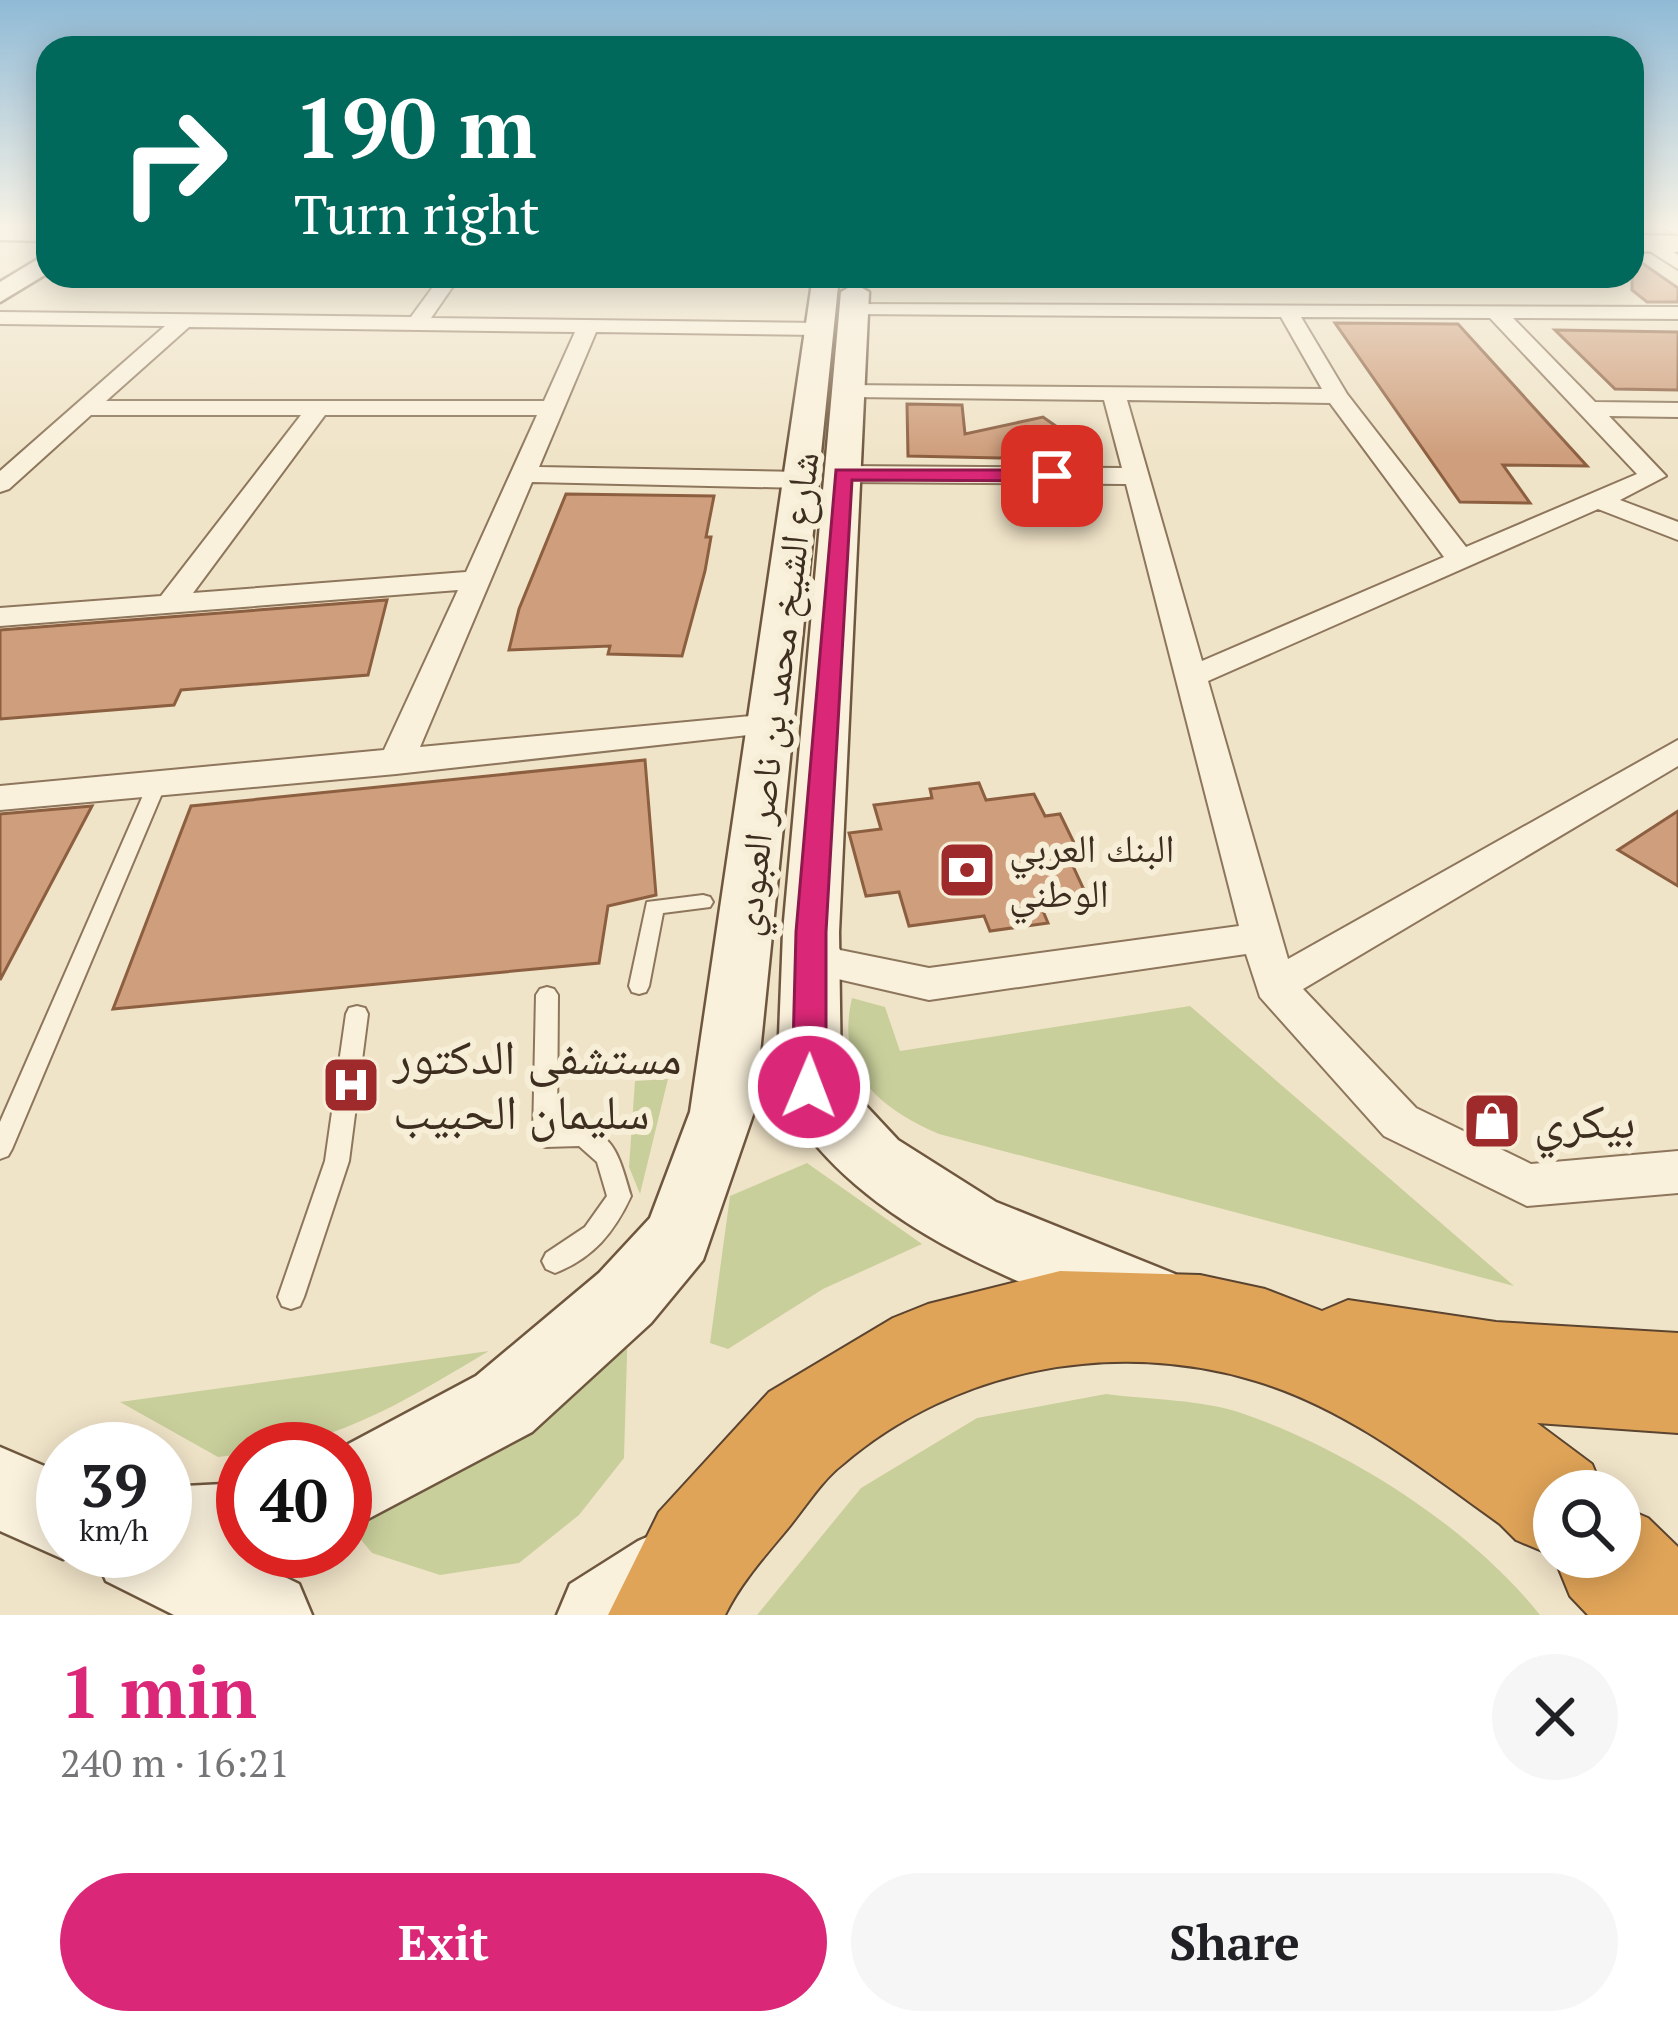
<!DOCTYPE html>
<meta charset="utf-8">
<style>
:root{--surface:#fff;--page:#f6f6f6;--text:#202124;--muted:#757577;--accent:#db2777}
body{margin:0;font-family:"PT Serif","Noto Naskh Arabic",serif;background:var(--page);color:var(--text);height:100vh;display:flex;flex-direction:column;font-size:45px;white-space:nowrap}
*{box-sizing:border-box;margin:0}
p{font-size:39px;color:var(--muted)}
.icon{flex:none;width:66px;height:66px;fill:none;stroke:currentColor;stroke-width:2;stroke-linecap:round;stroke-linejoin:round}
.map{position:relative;height:1615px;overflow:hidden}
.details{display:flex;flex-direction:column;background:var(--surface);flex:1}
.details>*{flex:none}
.top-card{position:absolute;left:36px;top:36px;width:1608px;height:252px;border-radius:36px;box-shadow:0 6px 30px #0003;background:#00695c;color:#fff;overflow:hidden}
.fabs{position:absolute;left:1533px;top:1470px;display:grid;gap:24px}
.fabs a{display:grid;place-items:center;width:108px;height:108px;border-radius:50%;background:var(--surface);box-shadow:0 6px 30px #0003;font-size:60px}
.speed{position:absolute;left:36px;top:1422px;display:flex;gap:24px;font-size:60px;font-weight:700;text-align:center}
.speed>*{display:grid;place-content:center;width:156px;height:156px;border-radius:50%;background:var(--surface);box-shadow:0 6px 30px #0003;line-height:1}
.speed small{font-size:30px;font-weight:400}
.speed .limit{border:18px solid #d22;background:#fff;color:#111}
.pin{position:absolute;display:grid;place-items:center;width:102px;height:102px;color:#fff;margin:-51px;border-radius:24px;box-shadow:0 6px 18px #0006}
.me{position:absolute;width:132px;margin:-66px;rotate:1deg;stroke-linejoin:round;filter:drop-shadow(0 0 9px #0008)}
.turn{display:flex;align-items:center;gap:42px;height:252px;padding:0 60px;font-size:54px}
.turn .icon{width:156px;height:156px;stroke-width:2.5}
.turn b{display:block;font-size:84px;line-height:102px}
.round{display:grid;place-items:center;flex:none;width:126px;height:126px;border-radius:63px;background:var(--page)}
.summary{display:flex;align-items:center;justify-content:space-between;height:204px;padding:0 60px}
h1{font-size:72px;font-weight:700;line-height:90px;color:var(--accent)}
.action{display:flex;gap:24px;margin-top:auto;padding:24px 60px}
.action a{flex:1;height:138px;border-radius:72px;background:var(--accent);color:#fff;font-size:48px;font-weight:700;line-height:138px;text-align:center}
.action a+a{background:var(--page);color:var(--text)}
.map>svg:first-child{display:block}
</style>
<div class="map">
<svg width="1678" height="1615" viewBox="0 0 1678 1615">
<rect width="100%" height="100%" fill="#f0e4c8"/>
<path fill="#c9cf9b" d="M852,998L885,1007L900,1051L1190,1006L1514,1286L939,1134C878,1107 835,1072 852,998Z
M668,1079L640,1194L629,1167L635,1081Z
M807,1163L922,1244L823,1289L728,1349L710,1343L730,1196Z
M628,1321L624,1458L579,1515L519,1563L440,1575L372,1553L347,1523Z
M489,1351C414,1395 332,1449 243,1449V1454L218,1457L120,1402Z
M1106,1394C1150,1400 1202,1399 1244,1414C1349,1450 1471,1528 1540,1615H757L861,1488L977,1418Z"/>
<path fill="#cf9f7d" stroke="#8d5f41" stroke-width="3" d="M1632,256L1678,288V302H1647L1632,290Z
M1335,323L1458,324L1587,466L1503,465L1530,503L1460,502Z
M1555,330L1678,332V390L1615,389Z
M907,404L962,405L965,434L1043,417L1076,440L1000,458L908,456Z
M566,494L714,496L706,537H711L705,571L682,656L608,654L610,646L509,650L519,609Z
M387,600L368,675L181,690L174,705L0,719V630Z
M645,760L656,895L608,906L599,963L113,1009L191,806Z
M979,783L986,800L1034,794L1045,816L1060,814L1076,847L1065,849L1085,892L1038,899L1048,923L990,931L984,916L909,926L899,892L866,896L849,833L881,829L874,805L932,798L930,789Z
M92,806L0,980V814Z
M1678,811V886L1618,850Z"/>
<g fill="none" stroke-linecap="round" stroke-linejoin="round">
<defs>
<path id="lane" d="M157,778L166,784L12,1149L8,1156L0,1159V1122L148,784Z
M703,895L710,897L713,902L710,907L663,913L649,986L646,992L639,994L632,992L629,986L647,902Z
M547,987L554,989L558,995L557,1127C613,1125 617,1149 631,1196C614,1233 593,1258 555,1273L546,1269L542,1261L546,1253L585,1227L607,1196L597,1162L579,1146L545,1147L537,1144L533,1137L536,995L540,989Z
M357,1006L365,1008L368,1014L349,1161L304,1297L300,1306L291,1309L282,1306L278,1297L325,1161L346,1014L349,1008Z"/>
<path id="street" d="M1665,228H1678V235Z
M1645,240H1657L1678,255V269L1645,248Z
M441,276H460L431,318L820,323L830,329L820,335L596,332L539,467L802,472L815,480L802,488L532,482L420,747L773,714L785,717L790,724L785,731L396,774L0,810V786L384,750L458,590L0,626V608L161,596L301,415H91L9,489L0,492V471L165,326L0,324V312L411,317ZM189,327L575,332L544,401H106ZM325,415H537L466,572L193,593Z
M846,304L1678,307V319L1513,318L1595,402L1678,403V417L1609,416L1666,476L1620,500L1678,522V540L1598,509L1208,681L1288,959L1678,740V766L1303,989L1416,1108L1531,1164L1678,1151V1193L1527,1206L1384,1136L1260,997L1246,954L929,1000L812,973L791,932L797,922L811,917L825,922L840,950L929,968L1239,926L1126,484L843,482L830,474L843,466L1122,468L1104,400L852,397L844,395V385L1322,389L1281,317L853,314L846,312ZM1301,317L1490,318L1637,474L1466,547L1347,394ZM1127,400L1330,403L1444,557L1202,661Z"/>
<path id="secondary" d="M0,228H48V241L0,240Z
M1632,235L1678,236V252L1632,251Z
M48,253V273L0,302V282Z
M813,276H839L754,1112L703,1260L651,1323L532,1432L345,1531V1449H339L476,1376L599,1273L650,1218L690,1112Z
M855,284L869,292L839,932L841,1079L898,1140L996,1202L1175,1274L1186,1299L1175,1324L1149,1334C1016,1282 846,1223 777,1087L783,932L841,292Z
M0,1447L63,1474V1551H82L63,1559L0,1531Z
M243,1483V1551H274L254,1562L299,1584L312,1615H174L106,1581L93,1551H165V1487Z
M668,1528L698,1541L711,1571L698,1601L678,1615H557L570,1584L638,1541Z"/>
<path id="highway" d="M1060,1271L1200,1275L1265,1289L1322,1311L1348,1300L1496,1322L1678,1333V1433L1537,1423L1592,1464L1603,1491H1554V1556L1516,1540L1500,1524C1423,1469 1348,1409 1256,1381C1115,1338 955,1368 843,1464C822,1480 806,1506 789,1527C766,1555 741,1582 725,1615H608L659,1512L769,1392L893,1318L928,1304Z
M1620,1506L1648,1518L1678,1547V1615H1588L1570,1596L1554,1557H1620Z"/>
</defs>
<use href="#lane" stroke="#8d765c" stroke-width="4"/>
<use href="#street" stroke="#8d765c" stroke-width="4"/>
<use href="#secondary" stroke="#6f573f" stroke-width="5"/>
<use href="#highway" stroke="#5b4430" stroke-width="4"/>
<use href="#lane" fill="#faf1dc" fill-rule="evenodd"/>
<use href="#street" fill="#faf1dc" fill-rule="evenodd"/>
<use href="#secondary" fill="#faf1dc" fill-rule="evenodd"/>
<use href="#highway" fill="#e0a458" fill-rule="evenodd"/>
</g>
<linearGradient id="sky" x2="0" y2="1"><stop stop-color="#8fbad6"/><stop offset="0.5" stop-color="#f8f3e6"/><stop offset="1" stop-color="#f8f3e6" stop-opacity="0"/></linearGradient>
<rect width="1678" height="454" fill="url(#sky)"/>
<path fill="#db2777" stroke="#8e194d" stroke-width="3" d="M836,470H1052L1062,476L1052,481L852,480L826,932V1087L821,1097L809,1101L797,1097L792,1087L796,932Z"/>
<defs>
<symbol id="bank-square" viewBox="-11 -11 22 22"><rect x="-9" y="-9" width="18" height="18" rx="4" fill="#9e2a2b" stroke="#f7eed8"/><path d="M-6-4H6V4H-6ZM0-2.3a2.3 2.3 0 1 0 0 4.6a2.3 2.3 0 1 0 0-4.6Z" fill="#fff"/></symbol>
<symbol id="hospital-square" viewBox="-11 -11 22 22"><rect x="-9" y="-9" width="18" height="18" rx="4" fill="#9e2a2b" stroke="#f7eed8"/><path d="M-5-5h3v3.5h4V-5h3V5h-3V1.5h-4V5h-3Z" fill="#fff"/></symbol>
<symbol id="shop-square" viewBox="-11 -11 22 22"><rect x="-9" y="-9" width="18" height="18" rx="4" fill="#9e2a2b" stroke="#f7eed8"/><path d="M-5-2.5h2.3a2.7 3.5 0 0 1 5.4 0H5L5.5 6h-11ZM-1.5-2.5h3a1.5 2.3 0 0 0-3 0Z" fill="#fff"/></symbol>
</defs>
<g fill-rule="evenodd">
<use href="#bank-square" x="934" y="837" width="66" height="66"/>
<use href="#hospital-square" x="318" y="1052" width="66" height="66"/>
<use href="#shop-square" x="1459" y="1088" width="66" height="66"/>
</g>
<g text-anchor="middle" stroke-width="12" stroke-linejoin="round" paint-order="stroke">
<g font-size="39" fill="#3d2e20" stroke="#f7eed8">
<text transform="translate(775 694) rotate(-83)" y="14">شارع الشيخ محمد بن ناصر العبودي</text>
</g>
<g font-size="39" fill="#3d2e20" stroke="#f7eed8" text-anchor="start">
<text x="1009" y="862">البنك العربي<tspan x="1009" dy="45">الوطني</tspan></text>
</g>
<g font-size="48" fill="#3d2e20" stroke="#f7eed8" text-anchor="start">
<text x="393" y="1074">مستشفى الدكتور<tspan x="393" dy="55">سليمان الحبيب</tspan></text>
<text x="1534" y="1138">بيكري</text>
</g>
</g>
</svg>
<div class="fabs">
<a><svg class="icon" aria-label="search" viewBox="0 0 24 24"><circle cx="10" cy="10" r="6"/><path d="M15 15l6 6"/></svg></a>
</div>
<div class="speed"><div>39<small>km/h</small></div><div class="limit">40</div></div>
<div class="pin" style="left:1052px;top:476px;background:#d93025"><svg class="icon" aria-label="arrive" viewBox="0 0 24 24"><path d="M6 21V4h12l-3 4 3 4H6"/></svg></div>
<svg class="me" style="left:809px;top:1087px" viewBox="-20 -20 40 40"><circle r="17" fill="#db2777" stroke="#fff" stroke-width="3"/><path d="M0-11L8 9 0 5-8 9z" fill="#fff"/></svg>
<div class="top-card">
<div class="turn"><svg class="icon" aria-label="right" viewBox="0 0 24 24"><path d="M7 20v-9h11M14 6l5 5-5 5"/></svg><div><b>190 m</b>Turn right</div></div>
</div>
</div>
<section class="details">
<div class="summary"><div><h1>1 min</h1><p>240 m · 16:21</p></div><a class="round"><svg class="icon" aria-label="close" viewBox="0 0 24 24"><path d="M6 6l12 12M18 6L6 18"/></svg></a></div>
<div class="action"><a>Exit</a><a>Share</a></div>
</section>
